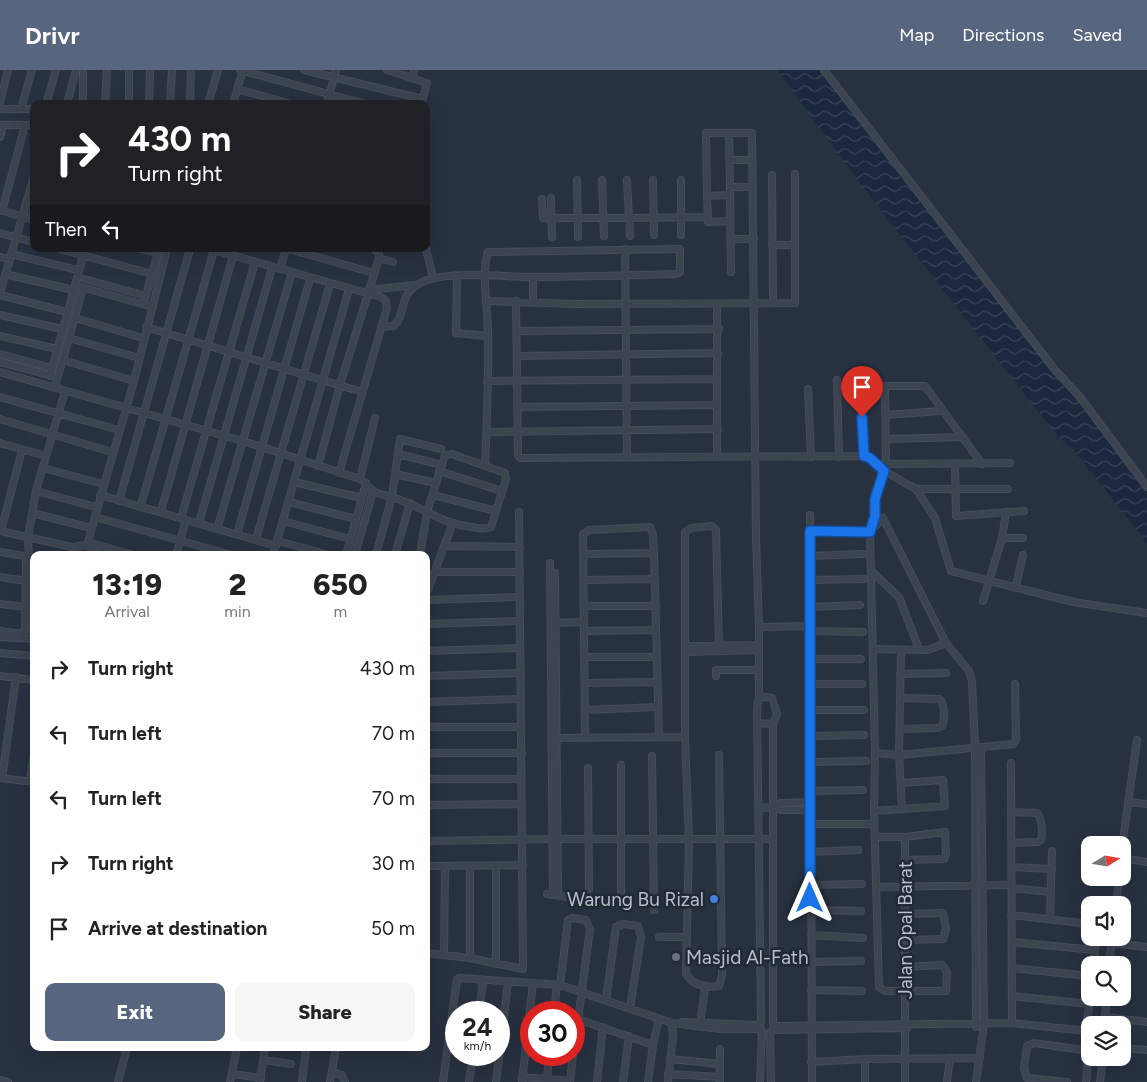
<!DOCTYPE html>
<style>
:root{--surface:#fff;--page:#f6f6f6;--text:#222;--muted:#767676;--accent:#57657f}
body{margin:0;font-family:Figtree,sans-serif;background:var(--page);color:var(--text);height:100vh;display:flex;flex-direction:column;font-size:19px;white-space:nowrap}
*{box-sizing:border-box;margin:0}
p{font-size:16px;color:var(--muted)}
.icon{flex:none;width:28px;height:28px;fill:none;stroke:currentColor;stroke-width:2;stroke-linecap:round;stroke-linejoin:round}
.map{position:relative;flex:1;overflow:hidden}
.drawer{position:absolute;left:30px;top:481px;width:400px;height:500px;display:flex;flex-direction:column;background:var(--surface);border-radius:10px;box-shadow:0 5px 20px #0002}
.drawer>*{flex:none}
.hud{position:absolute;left:30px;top:30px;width:400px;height:152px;border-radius:10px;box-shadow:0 5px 20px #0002;background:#202124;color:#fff;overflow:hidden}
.needle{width:32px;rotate:79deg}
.controls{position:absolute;left:1081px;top:766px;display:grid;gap:10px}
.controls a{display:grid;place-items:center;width:50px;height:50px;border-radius:10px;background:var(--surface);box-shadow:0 5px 20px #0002;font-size:25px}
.speed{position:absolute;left:445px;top:931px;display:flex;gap:10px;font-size:25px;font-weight:700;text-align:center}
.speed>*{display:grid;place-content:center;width:65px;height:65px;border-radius:50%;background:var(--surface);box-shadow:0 5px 20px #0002;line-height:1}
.speed small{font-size:12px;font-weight:400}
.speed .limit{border:8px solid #d22;background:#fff;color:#111}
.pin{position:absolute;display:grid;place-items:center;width:42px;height:42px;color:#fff;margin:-51px -21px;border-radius:50% 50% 50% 0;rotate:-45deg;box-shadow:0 0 5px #0007}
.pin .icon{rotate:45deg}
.me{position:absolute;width:55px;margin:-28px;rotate:0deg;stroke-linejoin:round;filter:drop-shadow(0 0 4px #0008)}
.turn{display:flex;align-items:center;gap:18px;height:105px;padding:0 15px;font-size:22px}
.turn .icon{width:65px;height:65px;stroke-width:2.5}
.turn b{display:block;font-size:35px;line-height:42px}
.then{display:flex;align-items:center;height:48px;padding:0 15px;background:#0003;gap:10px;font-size:19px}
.eta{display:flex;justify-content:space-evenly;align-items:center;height:85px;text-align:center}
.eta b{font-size:30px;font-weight:800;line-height:35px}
.button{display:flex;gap:10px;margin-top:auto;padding:10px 15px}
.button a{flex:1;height:58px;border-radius:10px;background:var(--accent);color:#fff;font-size:20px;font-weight:800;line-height:58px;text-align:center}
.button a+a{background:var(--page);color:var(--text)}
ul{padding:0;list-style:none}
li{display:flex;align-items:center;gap:15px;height:65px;padding:0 15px}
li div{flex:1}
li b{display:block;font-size:19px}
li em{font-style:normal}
header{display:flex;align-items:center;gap:30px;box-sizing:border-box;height:70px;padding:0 25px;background:var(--accent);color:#fff}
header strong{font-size:24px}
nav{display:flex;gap:28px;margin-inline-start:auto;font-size:18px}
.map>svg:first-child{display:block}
</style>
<header>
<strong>Drivr</strong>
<nav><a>Map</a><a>Directions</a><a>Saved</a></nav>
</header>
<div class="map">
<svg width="1147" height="1012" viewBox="0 0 1147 1012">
<defs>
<pattern id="water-waves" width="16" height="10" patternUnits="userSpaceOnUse" patternTransform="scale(1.25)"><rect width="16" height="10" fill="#1b283e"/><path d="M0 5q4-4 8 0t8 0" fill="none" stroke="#3a4559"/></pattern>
</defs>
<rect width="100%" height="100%" fill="#283140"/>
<path fill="url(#water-waves)" d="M777,0H824L1147,417V473L1073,379L1058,367L868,124Z"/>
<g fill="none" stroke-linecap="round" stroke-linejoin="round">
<defs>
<path id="minor" d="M240,0L366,34
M304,0L423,29
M387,0L427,13L421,34
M824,0L1055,300L1080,327L1147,417
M413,8L414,0
M237,19L291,34
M0,32L8,0
M46,34L56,0
M67,34L76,0
M83,34V0
M105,34L107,0
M129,34V0
M149,34L150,0
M170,34L172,0
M190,34L191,0
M208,34L218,0
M233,34L243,0
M327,34L336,0
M0,39H34
M21,39L32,0
M0,55H34
M729,63L730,117
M0,67L3,56
M729,90H752
M772,105L773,233
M577,110L578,167
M602,110L604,166
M653,110L654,165
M730,125L731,202
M707,126L706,63H752L756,468L759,557V626L757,639L761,952
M551,128L552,167
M542,129L543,148H629L627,110
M0,140L34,150
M2,141L25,55
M708,147V152L730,151
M31,149L34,138
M0,163L34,172
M681,165V110
M630,166L629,148L708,147L707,126L730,125V117H753
M730,169H754
M772,175H795
M60,179L152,204
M142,179L158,183
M210,179L381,227L386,231L387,238L339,403
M289,179L374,203
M426,179L433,207
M625,179L627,386
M11,184L78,200
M0,187L10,189
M379,188L393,192
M280,199L286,179
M5,204L73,220
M457,206L456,263L488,266
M77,207L146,226
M533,207V233
M81,217L153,237
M369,220L415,215
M0,223L34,106
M0,225L67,242
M145,229L159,179
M487,231L575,234L795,233V104
M516,231L518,385L520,388L864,386L870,388L884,401L916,419L935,448L951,501L1073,532L1147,543
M0,245L62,259
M75,248L143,268
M146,257L362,322
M381,257L394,256C407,243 398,227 417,215C442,199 503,207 533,207C581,207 629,205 677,204L680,202V179L488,182C481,202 488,241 488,263C489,307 487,351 485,395
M517,261L719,259
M0,266L57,279
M69,268L139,288
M0,284L52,298
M517,286L718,283
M63,290L134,311
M0,292L52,306
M0,302L243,371L360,409C365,412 370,419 375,422C385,426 397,428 408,433C432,443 444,454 472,457C478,458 485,460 491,457L506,409L505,403L452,384L445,385L427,442L420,485
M50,306L85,179
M837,310L839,387
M487,311L717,309
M55,317L83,218
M808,319L811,387
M0,327L119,360
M862,327L864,386
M517,337L717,335
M885,345L941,341
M0,349L112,382
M487,362L718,359
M887,369L963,367
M0,373L46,386
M398,384L442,395
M717,386V235
M955,393L956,446L1024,441
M884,394L1010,393
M886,394L885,316H925L982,394
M318,396L340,315L379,188V183L374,179
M43,398L103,414
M439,401L502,421
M395,404L436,413
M360,409L375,348
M294,412L362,428
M916,419H1008
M36,421L96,437
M100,425L276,476
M433,425L496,441
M119,431L190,179
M289,432L356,449
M141,435L214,180
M161,441L233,186
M32,443L91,458
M810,445L812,1012
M95,447L232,485
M181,448L255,192
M283,451L350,469
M199,453L272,198
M217,459L292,202
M871,459L875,446V429L884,401
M0,461L72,477L87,475
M1,461L22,380
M810,461L870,462L875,683L874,741L879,917L885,921H946L947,902L942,895L905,897
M870,462L883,448L946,573L969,601L972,611L975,677L976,957
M237,464L310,209
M1002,468H1023
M256,469L330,214
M278,471L329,485
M88,472L133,485
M445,476L520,477
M0,482L24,486L26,491L25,560L22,564L0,561
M584,484L654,483
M100,485L87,475L134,311L167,179
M176,485L186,450
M273,485L349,219
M346,485L366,413
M355,485L373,421
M376,485L392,426L400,369L441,379
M395,485L410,433
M810,486L863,484
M550,493L553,824
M871,501L899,527L919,579
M435,502H520
M555,503L558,825
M0,507L26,511
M584,510L655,509
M810,510L864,509
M1016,516L1023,485
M426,525L452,455
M426,530L519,527
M983,531L1002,468L1006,442
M0,534L26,537
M584,536H656
M810,537L860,535
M556,553L584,552
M426,554L520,551
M759,557L810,556
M584,561L656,560
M810,561L863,562
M0,567L34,569
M33,569L28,467L36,421L65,321
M719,575L716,460L712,456L691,458L685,462V667L689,770L686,903C693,916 706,918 719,916L722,905L719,685
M686,576L759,575
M873,579L928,580L946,573
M901,580L899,685L902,739
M426,581L520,578
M686,582L758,580
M0,583L34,586
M585,587H657
M810,589H861
M900,604L946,603
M0,606L34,610
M426,606L521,603
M716,606V600H758
M585,613L658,612
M810,614H862
M759,626L772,628L777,644L773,654
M426,632L521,629
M585,640L658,637
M810,640H864
M758,653L773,654V953
M426,657H521
M900,659L938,658L942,656C945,649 945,635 940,629L900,628
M810,666L864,665
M585,667L583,464L589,460L650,457L653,465L654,483L659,666
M553,668L685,667
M426,683H522
M875,683L899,685L1014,674L1016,669L1015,614
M652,686L654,840
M810,692L866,691
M1011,693L1012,953
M588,698L589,819
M0,708L34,712
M2,708L16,607
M426,709H521
M30,711L34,683
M810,721L863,720
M1128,732L1147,734
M426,735L522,734
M775,737L780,740H810
M759,738L773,737L780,733L810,732
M874,741L945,736L943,710L901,713
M1011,742L1037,743C1042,749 1043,763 1041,770L1038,772L1012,773
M810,754H874
M875,767H905L945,762L946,784L944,789L905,790
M905,767V1012
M426,771L553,769H772
M1122,777L1137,670
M810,782L858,780
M1122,788L1147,792
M426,796L523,795
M470,796V888
M496,796V894
M1011,797L1052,799
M811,815L862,814
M876,817L1011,815
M1011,818L1050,822
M547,824L617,834
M621,832V695
M1116,835L1119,808
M810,840L861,841
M1011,845L1090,854
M1050,849L1052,781
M811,865L863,868
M659,867H687
M905,870L943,869L946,859L943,843L905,844
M1012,872L1095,880
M1111,873L1147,877
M426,883L470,888L523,899L519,442
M444,885L445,796
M811,892L861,891
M1093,895L1097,868
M1109,895L1112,868
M1012,898L1090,906
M560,915L568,850L572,848L586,850L590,859L574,980
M811,920L862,921
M1012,926L1090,934
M606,930L616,857L623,854L638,856L641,867L630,938
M479,942L483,911
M554,942L557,915
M1105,947L1147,952
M577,949L653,975
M682,952L757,955
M700,955L705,917
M1104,955L1107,928
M774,956L1012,953L1087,961
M772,960L907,958
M770,962L771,1012
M1090,976L1085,973V969L1090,928
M1122,978L1147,980
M549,985L547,1009L570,1011
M670,989L720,994
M865,989V1012
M264,990L291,994
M811,992L865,989L980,988
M332,1003L342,1005L345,1012
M232,1004L261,1008
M668,1004L720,1007
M522,1007L547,1009
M0,1010L8,1012
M118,1012L127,978
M230,1012L237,978
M260,1012L265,978
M302,1012L306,978
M330,1012L336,978
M443,1012L457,909L460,908L560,915L672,953L720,959H761
M469,1012L473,985
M496,1012L508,913
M522,1012L533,913
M570,1012L573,985
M597,1012L603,957
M623,1012L629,966
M648,1012L653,975L659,949
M668,1012L673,967L672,953
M720,1012V979
M760,1012L762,961
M947,1012L950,988
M976,1012L984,954L981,677
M1067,1012L1027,1008L1024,998L1027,976L1034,973L1090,981
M1086,1012L1089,981
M1100,1012L1103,988"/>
</defs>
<use href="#minor" stroke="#464d59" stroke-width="8"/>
<use href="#minor" stroke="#3c4450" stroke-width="6"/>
</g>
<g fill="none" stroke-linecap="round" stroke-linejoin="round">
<defs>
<path id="route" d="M810,828V461L870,462L875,446V429L884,401L870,388L864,386L862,347"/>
</defs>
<use href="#route" stroke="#114b97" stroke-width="12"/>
<use href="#route" stroke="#1a73e8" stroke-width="9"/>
</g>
<circle fill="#3f7fe0" stroke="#212935" stroke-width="2" cx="714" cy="829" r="5"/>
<circle fill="#6b7280" stroke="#212935" stroke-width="2" cx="676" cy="887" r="5"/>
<g text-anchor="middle" stroke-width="5" stroke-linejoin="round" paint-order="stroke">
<g font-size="19" fill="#b9bfca" stroke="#212935" text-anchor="end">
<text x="704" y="836">Warung Bu Rizal</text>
<text x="686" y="894" text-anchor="start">Masjid Al-Fath</text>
</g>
<g font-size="19" fill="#b9bfca" stroke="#212935">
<text transform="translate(905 860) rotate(-90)" y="7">Jalan Opal Barat</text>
</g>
</g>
</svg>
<div class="controls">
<a><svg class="needle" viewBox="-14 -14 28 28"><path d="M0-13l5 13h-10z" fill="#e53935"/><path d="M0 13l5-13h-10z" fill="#767676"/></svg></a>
<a><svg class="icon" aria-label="sound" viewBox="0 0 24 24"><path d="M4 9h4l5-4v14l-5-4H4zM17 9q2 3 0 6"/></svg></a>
<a><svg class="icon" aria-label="search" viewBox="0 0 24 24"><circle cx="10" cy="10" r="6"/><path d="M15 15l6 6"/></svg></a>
<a><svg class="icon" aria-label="layers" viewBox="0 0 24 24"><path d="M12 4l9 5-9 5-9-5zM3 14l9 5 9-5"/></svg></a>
</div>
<div class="speed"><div>24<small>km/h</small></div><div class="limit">30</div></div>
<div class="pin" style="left:862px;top:347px;background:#d93025"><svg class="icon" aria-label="arrive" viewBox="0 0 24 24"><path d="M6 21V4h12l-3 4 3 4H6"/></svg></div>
<svg class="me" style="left:810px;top:828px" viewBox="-20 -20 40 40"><path d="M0-17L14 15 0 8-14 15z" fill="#1a73e8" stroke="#fff" stroke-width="4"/></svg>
<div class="hud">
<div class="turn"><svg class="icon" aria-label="right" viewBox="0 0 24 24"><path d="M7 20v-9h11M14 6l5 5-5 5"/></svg><div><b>430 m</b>Turn right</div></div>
<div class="then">Then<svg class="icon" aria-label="left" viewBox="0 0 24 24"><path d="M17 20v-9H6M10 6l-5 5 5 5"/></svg></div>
</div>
<section class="drawer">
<div class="eta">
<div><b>13:19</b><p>Arrival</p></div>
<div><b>2</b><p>min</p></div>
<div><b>650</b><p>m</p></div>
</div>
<ul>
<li><svg class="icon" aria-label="right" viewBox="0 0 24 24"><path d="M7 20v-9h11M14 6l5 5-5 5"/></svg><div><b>Turn right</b></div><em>430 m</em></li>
<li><svg class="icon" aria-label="left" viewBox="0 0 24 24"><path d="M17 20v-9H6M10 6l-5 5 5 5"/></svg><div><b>Turn left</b></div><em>70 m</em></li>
<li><svg class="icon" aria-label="left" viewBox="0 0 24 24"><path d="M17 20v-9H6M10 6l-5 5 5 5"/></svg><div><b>Turn left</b></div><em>70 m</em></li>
<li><svg class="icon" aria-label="right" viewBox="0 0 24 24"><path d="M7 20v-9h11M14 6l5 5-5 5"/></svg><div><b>Turn right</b></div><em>30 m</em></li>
<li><svg class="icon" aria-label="arrive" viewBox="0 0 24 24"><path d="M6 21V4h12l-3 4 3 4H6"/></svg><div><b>Arrive at destination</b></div><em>50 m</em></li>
</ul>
<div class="button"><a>Exit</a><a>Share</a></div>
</section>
</div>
